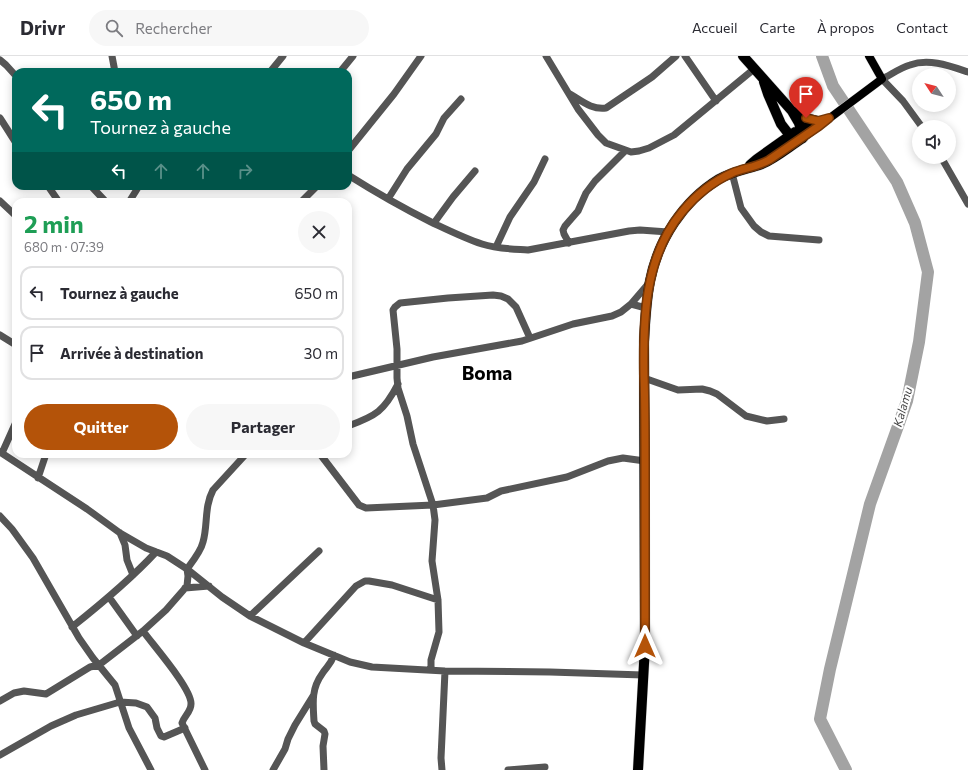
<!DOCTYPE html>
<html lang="fr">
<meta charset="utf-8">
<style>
:root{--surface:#fff;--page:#f7f7f7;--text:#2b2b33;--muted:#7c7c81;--line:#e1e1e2;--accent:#b45309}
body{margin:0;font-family:Commissioner,sans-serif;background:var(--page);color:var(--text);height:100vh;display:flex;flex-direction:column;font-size:15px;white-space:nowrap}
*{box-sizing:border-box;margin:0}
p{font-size:13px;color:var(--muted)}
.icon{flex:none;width:22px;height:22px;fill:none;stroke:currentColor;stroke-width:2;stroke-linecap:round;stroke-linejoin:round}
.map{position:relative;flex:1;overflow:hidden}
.drawer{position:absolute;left:12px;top:142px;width:340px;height:260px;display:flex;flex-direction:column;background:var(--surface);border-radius:12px;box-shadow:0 2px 10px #0003}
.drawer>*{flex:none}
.top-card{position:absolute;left:12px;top:12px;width:340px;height:122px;border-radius:12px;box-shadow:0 2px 10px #0003;background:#00695c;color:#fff;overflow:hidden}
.needle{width:26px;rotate:306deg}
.buttons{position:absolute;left:912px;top:12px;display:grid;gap:8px}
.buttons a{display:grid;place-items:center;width:44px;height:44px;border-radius:50%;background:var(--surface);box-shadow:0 2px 10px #0003;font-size:20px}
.pin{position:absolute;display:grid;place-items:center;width:34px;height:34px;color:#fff;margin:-41px -17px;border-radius:50% 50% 50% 0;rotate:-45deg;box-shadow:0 0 4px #0007}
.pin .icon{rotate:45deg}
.me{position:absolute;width:44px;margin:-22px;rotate:0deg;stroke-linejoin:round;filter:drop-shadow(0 0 3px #0008)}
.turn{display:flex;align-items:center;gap:14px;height:84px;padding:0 12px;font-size:18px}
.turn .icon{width:52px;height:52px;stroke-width:2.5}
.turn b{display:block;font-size:28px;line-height:34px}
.lanes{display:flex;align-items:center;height:38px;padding:0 12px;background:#0003;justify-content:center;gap:20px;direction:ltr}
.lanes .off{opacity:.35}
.round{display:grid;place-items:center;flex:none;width:42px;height:42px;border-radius:21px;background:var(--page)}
.head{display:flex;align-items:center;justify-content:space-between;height:68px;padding:0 12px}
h1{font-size:24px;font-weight:700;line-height:30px;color:#1e9e55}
.primary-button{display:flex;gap:8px;margin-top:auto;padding:8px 12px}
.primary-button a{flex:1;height:46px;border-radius:24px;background:var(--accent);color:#fff;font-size:16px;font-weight:700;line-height:46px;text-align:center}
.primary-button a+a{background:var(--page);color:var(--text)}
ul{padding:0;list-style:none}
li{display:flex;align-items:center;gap:12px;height:54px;margin:0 8px 6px;padding:0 4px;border:2px solid var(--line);border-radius:12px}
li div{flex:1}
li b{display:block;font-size:15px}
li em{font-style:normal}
header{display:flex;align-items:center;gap:24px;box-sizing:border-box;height:56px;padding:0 20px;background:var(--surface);border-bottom:1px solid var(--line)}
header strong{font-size:19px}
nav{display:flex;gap:22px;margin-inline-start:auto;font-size:14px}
.search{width:280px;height:36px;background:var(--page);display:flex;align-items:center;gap:10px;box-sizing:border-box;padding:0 14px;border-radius:22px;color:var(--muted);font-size:15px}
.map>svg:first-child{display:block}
</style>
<header>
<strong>Drivr</strong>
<div class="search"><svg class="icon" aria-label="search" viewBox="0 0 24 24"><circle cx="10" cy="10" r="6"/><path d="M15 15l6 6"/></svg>Rechercher</div>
<nav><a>Accueil</a><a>Carte</a><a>À propos</a><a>Contact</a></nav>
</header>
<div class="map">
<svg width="968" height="714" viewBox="0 0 968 714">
<rect width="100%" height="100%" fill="#fff"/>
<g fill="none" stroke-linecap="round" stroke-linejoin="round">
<path stroke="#a3a3a3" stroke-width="12" d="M822,0L833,30L897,126L915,167L928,216L919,286L907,345L870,448L830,613L820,663L846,714"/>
<defs>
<path id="major" d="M800,73L821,64
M803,82L882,23L869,0"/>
<path id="highway" d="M764,26L768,38L781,68L795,86
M792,55L806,62L818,65
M750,109L757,103L795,76
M638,714L645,590L644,286C645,266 646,245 650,225C658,184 683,145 719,123C733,115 748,113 762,108C776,102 790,90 803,82L799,67L792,55L743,0"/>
</defs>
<use href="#major" stroke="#dbdbdb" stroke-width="9"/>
<use href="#highway" stroke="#dbdbdb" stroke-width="11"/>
<path stroke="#555" stroke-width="7" d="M112,0L115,16
M546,0L578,53L598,79L606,87L631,96L639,95L649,92L674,79L754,13
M685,0L716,45
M0,4L6,9L16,20
M270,16L283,0
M340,16L353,0
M570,38C582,45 592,54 606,52L652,21L676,0
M0,62L16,87
M922,71L903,45L882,23C892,18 900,12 910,9C929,2 950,10 968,16
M348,95L394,38L421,0
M941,101L968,148
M732,117L741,152L754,170L761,176L769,180L819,184
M348,119C375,136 403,152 431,166C448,174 464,182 482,188C497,193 512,193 528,194L629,175L640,174L668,176
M48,130L59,146
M91,130L106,146
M388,143L407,113L436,78L444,62L461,43
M0,145L16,160
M129,146L139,130
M301,146L317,130
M434,167L453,141L475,115
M569,187L564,178L563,174L565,170L578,155L586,137L595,125L625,95
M496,191L510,161L534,126L545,103
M631,248L646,252
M0,279L16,289
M348,321L433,301L522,285L573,268L612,260L621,256L631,248L649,227
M644,322L678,334L702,333L710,335L717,338L746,360L767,365L784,363
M348,370C376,360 384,355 398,328
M0,396L87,453L120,477L146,492L167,500L187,513L188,520L187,530L166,554L143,575L99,609L90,611L46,638L24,635L14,637L0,645
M2,397L16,366
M246,398L213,434C204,451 208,469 203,486C201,495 193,505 187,513L222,541L250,560L304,587L350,606L372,611L445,615L550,616L643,619
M320,398L359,449L366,452L433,449L487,442L501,435L567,421L608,405L623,402L645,405
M38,422L46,398
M0,460L12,473L33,502L79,582L93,602L115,629L129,672L151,714
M120,477L125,489L127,504L133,519
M185,532L209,530
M109,541L137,580
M250,560L319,495
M72,571C101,548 130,524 156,496
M143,575C153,589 192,633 191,648C191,656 184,660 182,667L205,714
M304,587L356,530L365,525H369L392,529L438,544
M431,614V604L439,576L438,544L432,505L435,464L433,449L413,388L407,360L398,332L397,322V293L393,254L395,251L400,247L448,242L493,239L501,240L508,243L516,251L530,282
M0,699L51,670L76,659L120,646L136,647L147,651L155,662L157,672L161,680L164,681L185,672
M273,714L285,693L288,683L295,669L313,640
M324,714L323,690L325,678L324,675L315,668L314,665C313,648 311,633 322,618C327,610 330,610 334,599
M442,714L441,702L445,615
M508,714L545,711"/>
<use href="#major" stroke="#000" stroke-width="8"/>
<use href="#highway" stroke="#000" stroke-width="10"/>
</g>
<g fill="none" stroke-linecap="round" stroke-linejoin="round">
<defs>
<path id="route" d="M645,590C645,528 645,467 645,405C645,377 645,348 644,320C643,265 644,201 682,156C695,140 712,126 732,117C744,112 757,111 769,104L819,70L829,62L818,65L806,62"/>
</defs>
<use href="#route" stroke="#753606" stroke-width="10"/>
<use href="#route" stroke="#b45309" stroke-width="7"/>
</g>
<g text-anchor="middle" stroke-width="4" stroke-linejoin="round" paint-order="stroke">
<g font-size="12" font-style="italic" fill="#444" stroke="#fff">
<text transform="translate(903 351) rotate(-74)" y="4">Kalamu</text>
</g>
<g font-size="19" font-weight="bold" fill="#000" stroke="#fff">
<text x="487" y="324">Boma</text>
</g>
</g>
</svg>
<div class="buttons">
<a><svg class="needle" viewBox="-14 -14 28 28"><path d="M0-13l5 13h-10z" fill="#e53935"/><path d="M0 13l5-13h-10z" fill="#7c7c81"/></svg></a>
<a><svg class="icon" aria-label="sound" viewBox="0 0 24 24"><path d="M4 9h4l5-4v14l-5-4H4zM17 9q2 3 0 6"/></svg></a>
</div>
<div class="pin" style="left:806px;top:62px;background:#d93025"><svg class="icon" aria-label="arrive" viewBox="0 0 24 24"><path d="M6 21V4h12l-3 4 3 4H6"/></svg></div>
<svg class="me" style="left:645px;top:590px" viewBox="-20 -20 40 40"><path d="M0-17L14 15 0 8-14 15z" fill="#b45309" stroke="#fff" stroke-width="4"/></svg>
<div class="top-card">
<div class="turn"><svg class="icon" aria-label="left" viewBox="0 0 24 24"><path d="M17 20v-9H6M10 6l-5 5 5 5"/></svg><div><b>650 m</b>Tournez à gauche</div></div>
<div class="lanes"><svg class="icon" aria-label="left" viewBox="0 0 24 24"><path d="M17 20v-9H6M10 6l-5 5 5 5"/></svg><svg class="icon off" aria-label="ahead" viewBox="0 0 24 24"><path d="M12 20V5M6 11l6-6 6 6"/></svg><svg class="icon off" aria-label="ahead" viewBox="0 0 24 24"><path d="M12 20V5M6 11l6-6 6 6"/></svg><svg class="icon off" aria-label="right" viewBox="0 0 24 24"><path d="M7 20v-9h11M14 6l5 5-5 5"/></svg></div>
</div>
<section class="drawer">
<div class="head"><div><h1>2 min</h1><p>680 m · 07:39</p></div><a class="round"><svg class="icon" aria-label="close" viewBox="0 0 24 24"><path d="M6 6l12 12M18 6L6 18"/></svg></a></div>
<ul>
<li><svg class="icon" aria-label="left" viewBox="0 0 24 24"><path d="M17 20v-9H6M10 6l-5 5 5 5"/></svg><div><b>Tournez à gauche</b></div><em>650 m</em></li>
<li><svg class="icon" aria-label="arrive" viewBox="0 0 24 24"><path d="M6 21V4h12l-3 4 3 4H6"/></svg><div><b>Arrivée à destination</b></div><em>30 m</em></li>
</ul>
<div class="primary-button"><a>Quitter</a><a>Partager</a></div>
</section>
</div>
